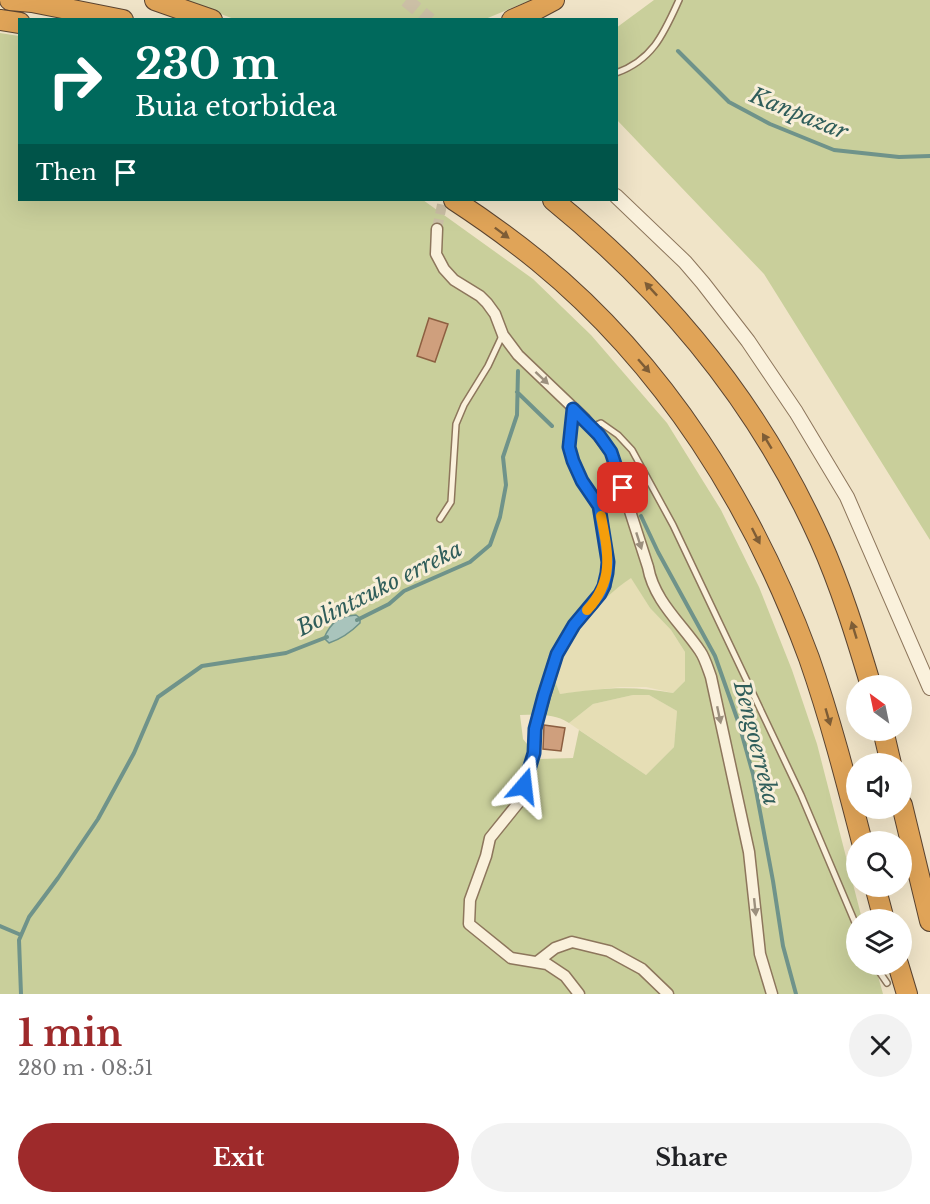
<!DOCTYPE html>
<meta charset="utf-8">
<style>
:root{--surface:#fff;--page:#f2f2f2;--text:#202124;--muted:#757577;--accent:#9e2a2b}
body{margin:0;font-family:"Libre Baskerville",serif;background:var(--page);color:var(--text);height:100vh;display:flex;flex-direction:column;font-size:22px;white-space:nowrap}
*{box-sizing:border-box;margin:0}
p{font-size:20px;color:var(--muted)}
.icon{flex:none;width:33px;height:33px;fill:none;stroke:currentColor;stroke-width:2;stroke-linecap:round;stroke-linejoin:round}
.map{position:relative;height:994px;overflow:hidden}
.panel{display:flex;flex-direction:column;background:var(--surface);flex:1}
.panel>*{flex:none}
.hud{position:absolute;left:18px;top:18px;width:600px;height:183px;border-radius:0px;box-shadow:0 6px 24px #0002;background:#00695c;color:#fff;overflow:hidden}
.needle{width:39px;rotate:327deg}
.tools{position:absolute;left:846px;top:675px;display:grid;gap:12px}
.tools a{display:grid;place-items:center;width:66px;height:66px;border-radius:50%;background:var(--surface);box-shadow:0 6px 24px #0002;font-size:30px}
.pin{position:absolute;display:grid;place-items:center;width:51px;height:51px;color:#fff;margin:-26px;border-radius:12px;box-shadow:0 3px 9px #0006}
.me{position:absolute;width:66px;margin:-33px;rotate:17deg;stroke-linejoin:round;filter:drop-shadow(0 0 4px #0008)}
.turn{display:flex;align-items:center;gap:21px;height:126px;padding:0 18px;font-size:27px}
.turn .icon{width:78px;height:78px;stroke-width:2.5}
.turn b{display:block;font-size:42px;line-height:51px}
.then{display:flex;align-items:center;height:57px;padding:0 18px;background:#0003;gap:12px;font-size:22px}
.round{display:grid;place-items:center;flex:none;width:63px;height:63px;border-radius:32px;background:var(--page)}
.summary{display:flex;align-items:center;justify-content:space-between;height:102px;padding:0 18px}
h1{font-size:36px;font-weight:800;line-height:45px;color:var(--accent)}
.action{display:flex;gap:12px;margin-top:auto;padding:12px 18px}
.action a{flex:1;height:69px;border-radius:36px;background:var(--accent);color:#fff;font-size:24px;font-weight:800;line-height:69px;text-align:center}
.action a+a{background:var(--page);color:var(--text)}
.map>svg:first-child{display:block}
</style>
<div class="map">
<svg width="930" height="994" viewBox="0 0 930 994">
<rect width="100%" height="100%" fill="#f0e4c8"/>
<path fill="#e6deb5" d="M631,577L650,608L671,630L685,652V681L673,693L646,687H620L560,694L554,678L563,655L578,632L614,589Z
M633,695H649L677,711L674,747L646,775L569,723L593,704Z"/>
<path fill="#c9cf9b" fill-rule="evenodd" d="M184,0H531L483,20L234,19Z
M654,0H930V540L764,274L617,120L616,28Z
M0,33L19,36L20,200H423L533,279L591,335L667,423L721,510L759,587L792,670L817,744L862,919L856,920V964L875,965L883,994H0ZM631,578L650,608L671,630L685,652V681L673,693C633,685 600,688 560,694L554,678C569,639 596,601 631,578ZM633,695H649L677,711L674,747L646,775L579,730L573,758L539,759L523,739L520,715C538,715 553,713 569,723L593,704Z"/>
<path fill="#a9c4bc" stroke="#6f938a" stroke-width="1.5" d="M356,615L360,618V623C351,632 341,639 329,643L324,638C331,622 339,616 356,615Z"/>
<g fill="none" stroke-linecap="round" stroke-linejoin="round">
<path stroke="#6f938a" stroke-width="4" d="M678,51L729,102L770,124L834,150L899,157L930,156
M517,392L552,426
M641,516L658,552L715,656L739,724L753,774L773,881L783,946L796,994
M357,620L389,604L404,591L470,562L490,545L500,517L506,485L503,457L517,415L518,371
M0,926L21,935
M21,994L19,940L29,917L58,878L98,819L134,753L158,697L202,666L286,653L327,637"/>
</g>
<path fill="#cf9f7d" stroke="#8d5f41" stroke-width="1.5" d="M429,318L448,324L435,362L417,356Z
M544,725L565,728L561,751L543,749Z"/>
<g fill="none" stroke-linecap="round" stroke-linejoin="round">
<path stroke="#ccc0a6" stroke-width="10" stroke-dasharray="10 5" stroke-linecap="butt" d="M437,229L443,200"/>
<path stroke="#ccc0a6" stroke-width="14" stroke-dasharray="14 7" stroke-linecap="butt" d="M406,0L430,20"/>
<defs>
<path id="service" d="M616,73C653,60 664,33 679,0
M592,427L601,423L618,435L632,450L673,525L801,795L856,925
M440,519L451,502L456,424L464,405L488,366L502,336
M874,964L887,983"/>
<path id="minor" d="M437,229L436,254L444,269L454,280L480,296L487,303L495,314L503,335L518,355L585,419L611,452L648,567C654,601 682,624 700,651C705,658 708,669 711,677L749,852L760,954L772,994
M573,409L569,447L573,461L582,481L599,506L608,562L605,586L593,604L574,625L557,654L535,729L534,753L519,802L490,838L486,856L470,900L469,924L511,958L547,964L565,976L579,994
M537,962L555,948L572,942L609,951L642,969L668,994"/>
<path id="tertiary" d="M616,196L685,262L703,283L748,341L796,412L847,497L930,688"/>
<path id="motorway" d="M10,0L32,2L123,20
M155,0L212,20
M0,20L20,23
M512,20L537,9L554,0
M454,200C483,219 511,239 538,261C665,365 753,506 809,658C830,718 846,780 862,842
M553,200C666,292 760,406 820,540C841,587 856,636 871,686
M883,730L891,764
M902,805L930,921
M875,886L884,920
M898,964L907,994"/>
</defs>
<use href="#service" stroke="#8d765c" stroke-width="8"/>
<use href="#minor" stroke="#8d765c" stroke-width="13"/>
<use href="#tertiary" stroke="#8d765c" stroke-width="16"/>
<use href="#motorway" stroke="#5b4430" stroke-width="22"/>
<use href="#service" stroke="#faf1dc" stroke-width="5"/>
<use href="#minor" stroke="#faf1dc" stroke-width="10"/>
<use href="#tertiary" stroke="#faf1dc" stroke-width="14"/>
<use href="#motorway" stroke="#e0a458" stroke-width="20"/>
</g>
<defs><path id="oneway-solid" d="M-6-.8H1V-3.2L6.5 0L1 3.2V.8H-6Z" transform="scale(1.5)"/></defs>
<g fill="#7e5d36">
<use href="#oneway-solid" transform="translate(502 233) rotate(37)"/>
<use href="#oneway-solid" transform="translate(651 289) rotate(-133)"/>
<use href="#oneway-solid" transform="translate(644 366) rotate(49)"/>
<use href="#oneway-solid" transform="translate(767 441) rotate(-121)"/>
<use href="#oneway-solid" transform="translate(756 536) rotate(63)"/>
<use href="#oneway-solid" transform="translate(854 630) rotate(-107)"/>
<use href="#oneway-solid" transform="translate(828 717) rotate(74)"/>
</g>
<g fill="#9c907e">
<use href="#oneway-solid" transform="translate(542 378) rotate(43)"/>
<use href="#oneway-solid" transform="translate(639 541) rotate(72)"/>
<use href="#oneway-solid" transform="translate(719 715) rotate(78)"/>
<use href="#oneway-solid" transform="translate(755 907) rotate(84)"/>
</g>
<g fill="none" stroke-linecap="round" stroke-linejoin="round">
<defs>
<path id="route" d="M524,786L534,753L535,729L544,695L557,654L574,625L600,594L604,586L607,573L608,562L599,506L582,481L573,461L569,447L573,409L599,435L611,452L623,488"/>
</defs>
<use href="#route" stroke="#114b97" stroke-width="15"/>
<use href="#route" stroke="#1a73e8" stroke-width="10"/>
<path stroke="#f59e0b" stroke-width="10" d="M587,610C615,580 608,553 601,516"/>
</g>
<g text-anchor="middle" stroke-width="6" stroke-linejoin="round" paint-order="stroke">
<g font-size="22" font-style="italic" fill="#2f5d5a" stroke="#f7eed8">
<text transform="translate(799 113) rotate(22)" y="8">Kanpazar</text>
<text transform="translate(379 588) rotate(-27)" y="8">Bolintxuko erreka</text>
<text transform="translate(757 743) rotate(76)" y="8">Bengoerreka</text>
</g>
</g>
</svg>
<div class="tools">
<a><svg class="needle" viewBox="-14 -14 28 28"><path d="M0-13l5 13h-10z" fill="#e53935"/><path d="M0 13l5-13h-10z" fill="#757577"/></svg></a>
<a><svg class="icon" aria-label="sound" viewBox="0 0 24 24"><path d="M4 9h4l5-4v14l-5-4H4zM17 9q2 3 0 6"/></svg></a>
<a><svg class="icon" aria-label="search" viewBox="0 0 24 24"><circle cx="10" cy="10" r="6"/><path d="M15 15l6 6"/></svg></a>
<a><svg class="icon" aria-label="layers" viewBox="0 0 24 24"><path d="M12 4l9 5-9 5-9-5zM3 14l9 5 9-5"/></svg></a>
</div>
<div class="pin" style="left:623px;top:488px;background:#d93025"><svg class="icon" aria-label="arrive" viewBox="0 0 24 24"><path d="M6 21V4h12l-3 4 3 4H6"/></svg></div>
<svg class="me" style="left:524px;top:786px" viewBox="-20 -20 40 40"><path d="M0-17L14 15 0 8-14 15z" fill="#1a73e8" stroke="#fff" stroke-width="4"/></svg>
<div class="hud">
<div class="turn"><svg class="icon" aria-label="right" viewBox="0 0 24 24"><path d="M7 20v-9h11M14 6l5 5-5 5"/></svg><div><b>230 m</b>Buia etorbidea</div></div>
<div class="then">Then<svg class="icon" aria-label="arrive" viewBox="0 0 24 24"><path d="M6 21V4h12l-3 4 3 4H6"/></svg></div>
</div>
</div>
<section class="panel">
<div class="summary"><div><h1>1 min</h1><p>280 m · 08:51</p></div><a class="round"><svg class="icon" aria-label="close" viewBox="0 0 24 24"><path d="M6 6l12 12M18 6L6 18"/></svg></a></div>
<div class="action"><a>Exit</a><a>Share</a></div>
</section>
